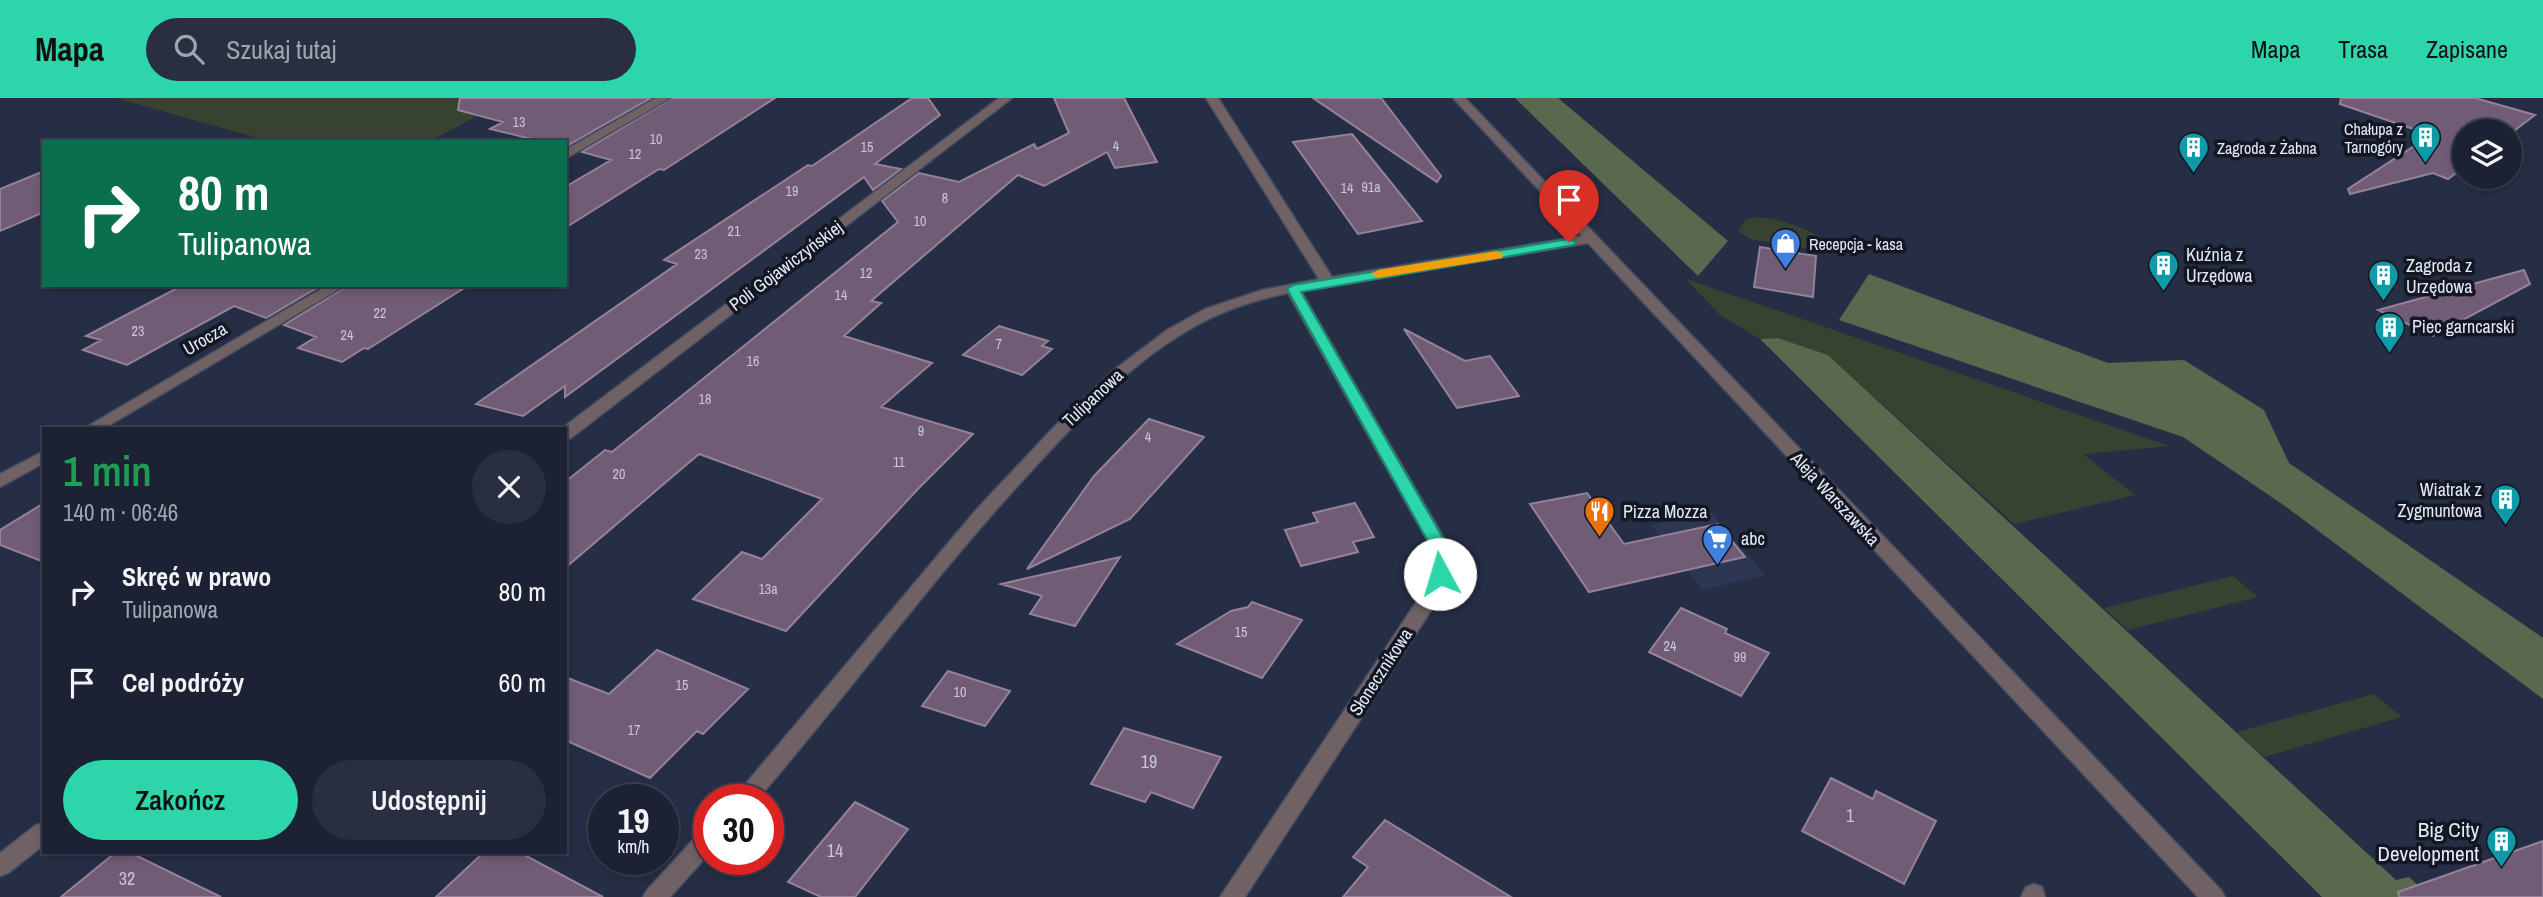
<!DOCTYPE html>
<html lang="pl">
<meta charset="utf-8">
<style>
:root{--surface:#1c2234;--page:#292f40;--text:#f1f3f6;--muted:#a0a4ac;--line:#3a3f4f;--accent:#2dd5ab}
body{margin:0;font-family:"Archivo Narrow",sans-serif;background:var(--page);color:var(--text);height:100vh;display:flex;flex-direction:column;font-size:26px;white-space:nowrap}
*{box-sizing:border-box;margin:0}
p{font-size:23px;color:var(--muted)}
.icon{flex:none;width:38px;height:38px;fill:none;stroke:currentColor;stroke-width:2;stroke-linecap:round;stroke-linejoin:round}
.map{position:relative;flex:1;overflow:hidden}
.details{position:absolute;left:42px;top:329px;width:525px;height:427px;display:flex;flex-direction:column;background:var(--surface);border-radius:0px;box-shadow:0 4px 10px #0003,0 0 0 2px var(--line)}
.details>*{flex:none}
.top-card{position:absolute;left:42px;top:42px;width:525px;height:147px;border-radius:0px;box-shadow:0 4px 10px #0003,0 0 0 2px var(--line);background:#0b6e4f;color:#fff;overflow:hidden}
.tools{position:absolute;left:2452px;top:21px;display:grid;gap:14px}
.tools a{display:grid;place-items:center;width:70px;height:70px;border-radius:50%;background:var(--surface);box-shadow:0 4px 10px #0003,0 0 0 2px var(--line);font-size:35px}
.speed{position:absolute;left:588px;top:686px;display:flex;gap:14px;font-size:35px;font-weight:700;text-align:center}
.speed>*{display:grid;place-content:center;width:91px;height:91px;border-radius:50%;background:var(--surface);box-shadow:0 4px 10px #0003,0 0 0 2px var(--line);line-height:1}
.speed small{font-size:18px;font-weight:400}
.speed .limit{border:10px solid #d22;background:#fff;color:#111}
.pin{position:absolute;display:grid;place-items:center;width:60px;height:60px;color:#fff;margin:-72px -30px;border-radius:50% 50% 50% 0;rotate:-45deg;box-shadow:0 0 7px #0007}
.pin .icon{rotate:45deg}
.me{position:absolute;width:77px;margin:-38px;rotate:354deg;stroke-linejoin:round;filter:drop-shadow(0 0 5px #0008)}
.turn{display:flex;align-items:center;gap:24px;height:147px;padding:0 21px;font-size:32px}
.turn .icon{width:91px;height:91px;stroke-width:2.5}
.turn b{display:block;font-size:49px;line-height:60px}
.round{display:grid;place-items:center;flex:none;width:74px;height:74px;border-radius:37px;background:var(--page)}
.overview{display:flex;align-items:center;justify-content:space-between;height:119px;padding:0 21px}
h1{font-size:42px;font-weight:600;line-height:52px;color:#1e9e55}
.cta{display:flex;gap:14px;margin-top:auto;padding:14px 21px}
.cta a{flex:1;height:80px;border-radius:42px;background:var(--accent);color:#111;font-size:28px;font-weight:600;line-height:80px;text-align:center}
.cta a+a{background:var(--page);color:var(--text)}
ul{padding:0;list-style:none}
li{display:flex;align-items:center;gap:21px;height:91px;padding:0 21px}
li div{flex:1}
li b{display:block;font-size:26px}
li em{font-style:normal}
header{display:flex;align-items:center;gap:42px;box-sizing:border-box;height:98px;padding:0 35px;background:var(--accent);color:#111}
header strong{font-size:33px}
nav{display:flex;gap:38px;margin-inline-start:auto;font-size:24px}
.search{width:490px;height:63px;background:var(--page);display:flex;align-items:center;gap:18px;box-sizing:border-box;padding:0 24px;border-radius:38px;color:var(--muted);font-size:26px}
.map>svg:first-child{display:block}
</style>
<header>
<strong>Mapa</strong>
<div class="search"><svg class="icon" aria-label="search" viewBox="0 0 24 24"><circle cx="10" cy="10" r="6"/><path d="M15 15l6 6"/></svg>Szukaj tutaj</div>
<nav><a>Mapa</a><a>Trasa</a><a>Zapisane</a></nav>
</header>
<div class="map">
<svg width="2543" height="799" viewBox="0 0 2543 799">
<rect width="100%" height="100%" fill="#262e45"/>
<path fill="#2d3754" d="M1711,414L1765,477L1703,492L1651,427Z"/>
<path fill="#374330" d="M116,0H512L428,44H272Z
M1758,119C1789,123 1813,131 1837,152L1825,154L1750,141L1738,133L1746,121Z
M1686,181L2169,348L2083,356L2135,397L2014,426L1828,257L1778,240L1760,241L1720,217Z
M2233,478L2258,499L2128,532L2104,510Z
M2374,596L2402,619L2264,659L2237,634Z"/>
<path fill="#58694e" d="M1515,0H1558L1728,143L1698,178Z
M1869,176L2108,265L2184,262L2264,312L2289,365L2543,540V601L2285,408L2183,339L1839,222Z
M1778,240L1828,257L2396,782L2409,779L2431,799H2322L1760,241Z"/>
<path fill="#715c75" stroke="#958199" stroke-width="2" d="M460,0H651L565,49V44H544L490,31L503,24L458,12Z
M672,0H775L664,72L659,71L565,130V89L611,62L582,54Z
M912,0H928L940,17L875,66L901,71L873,92L864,79L565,299V288L523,318L476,306L677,166L664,162L808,67L812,68Z
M1054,0H1124L1157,64L1115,70L1107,54L1044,88L1018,77L871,203L881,205L844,238L932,265L881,309L973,336L918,391L786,533L693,501L742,454L762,461L822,401L699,356L565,470V384L605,352L612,354L898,124L882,103L919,75L959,84L1034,46L1037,51L1069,35Z
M1313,0H1381L1441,78L1437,84Z
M2341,0H2475L2535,17L2510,36V33H2464V69L2448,81L2433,75L2350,96L2348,91L2431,37L2340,6Z
M1352,36L1422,123L1358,136L1293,44Z
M44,73V114L0,133V91Z
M1760,149L1816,158L1813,199L1754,189Z
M2524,172L2530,186L2433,238L2378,212Z
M183,187H322L266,220L234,208L127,267L83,252L101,242L86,238Z
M349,187H469L368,251L364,250L342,264L298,250L316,239L284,227Z
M999,228L1048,243L1042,248L1052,251L1022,277L963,257Z
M1404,231L1465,263L1490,258L1519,298L1457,310Z
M1149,321L1204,339L1130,421L1027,471L1094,378Z
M1587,395L1624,446L1718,426L1745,459L1589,494L1530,406Z
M44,405V464L0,447V432Z
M1355,405L1374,439L1353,444L1358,454L1301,468L1285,432L1318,424L1313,415Z
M1120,459L1075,528L1030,516L1042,498L1001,486Z
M1252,504L1302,522L1262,580L1177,546L1231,513L1248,509Z
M1681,510L1727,531L1725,535L1769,555L1741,598L1649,554Z
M657,552L748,591L703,636L697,633L650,680L565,642V579L609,596Z
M948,573L1010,593L985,628L922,608Z
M1124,630L1221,659L1193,710L1151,694L1145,704L1091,686Z
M1831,680L1873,701L1876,693L1936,723L1904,786L1802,733Z
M855,704L908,731L855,799H821L788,784Z
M1385,722L1511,799H1343L1368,769L1353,759Z
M2543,743V799H2399L2398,794Z
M116,754H129L221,799H61Z
M484,754H519L603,799H436Z"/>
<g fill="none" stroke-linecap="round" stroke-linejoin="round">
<defs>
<path id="minor" d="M656,0H670L565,61V52Z
M999,0H1012L571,340L565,341V331H561Z
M1206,0H1218L1332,179L1582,138L1453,0H1465L2221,792L2225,799H2198L1588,145L1301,193L1452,454L1449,476L1432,511L1245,799H1220L1417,503L1431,476L1434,454L1288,195C1249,203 1213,216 1180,237C1131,267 1089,311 1050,353C945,463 856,587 757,702H732L976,412L1054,329L1114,272L1167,232L1205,211L1262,192L1319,181Z
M328,187H346L103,331H83Z
M44,353V365L0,389V376Z
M44,725V747L8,775L0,778V755L36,727Z
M709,731V756L670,799H643L647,792L701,733Z
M2034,786L2042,789L2045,799H2021L2026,789Z"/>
</defs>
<use href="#minor" stroke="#444c62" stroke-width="3"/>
<use href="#minor" fill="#706264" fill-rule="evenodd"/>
</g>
<path fill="#2dd5ab" stroke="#1d8a6f" stroke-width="2" d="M1569,141L1576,144L1574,147L1301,194L1451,454L1446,480H1434L1432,476L1434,454L1287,191L1293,187Z"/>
<path fill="#f59e0b" d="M1497,153L1504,157L1502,160L1378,180L1371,176L1378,172Z"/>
<defs>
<symbol id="building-pin" viewBox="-11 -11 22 30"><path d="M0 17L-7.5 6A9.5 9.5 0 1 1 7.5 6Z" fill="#0f9aa8" stroke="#131721"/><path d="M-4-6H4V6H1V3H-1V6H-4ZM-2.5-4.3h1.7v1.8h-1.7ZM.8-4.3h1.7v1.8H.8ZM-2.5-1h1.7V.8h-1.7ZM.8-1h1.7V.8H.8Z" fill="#fff"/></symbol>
<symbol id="shop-pin" viewBox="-11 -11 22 30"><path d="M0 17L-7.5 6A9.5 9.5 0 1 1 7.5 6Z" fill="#3f7fe0" stroke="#131721"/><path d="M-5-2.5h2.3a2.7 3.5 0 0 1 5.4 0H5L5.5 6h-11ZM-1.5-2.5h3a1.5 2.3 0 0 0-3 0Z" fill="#fff"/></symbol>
<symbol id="restaurant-pin" viewBox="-11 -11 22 30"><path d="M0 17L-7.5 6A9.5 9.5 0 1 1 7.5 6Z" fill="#e8710a" stroke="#131721"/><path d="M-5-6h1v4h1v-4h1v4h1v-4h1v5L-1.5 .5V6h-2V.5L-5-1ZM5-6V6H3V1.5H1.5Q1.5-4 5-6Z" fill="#fff"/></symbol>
<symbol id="supermarket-pin" viewBox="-11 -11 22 30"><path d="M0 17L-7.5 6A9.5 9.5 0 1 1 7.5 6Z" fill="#3f7fe0" stroke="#131721"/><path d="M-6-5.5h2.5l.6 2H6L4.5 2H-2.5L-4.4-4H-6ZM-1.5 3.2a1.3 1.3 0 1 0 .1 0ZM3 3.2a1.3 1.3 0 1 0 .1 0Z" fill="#fff"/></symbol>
</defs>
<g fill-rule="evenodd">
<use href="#building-pin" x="2408" y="22" width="35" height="47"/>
<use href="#building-pin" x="2176" y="32" width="35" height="47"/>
<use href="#shop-pin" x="1768" y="128" width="35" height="47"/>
<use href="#building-pin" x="2146" y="150" width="35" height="47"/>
<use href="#building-pin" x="2366" y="160" width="35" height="47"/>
<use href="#building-pin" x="2372" y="212" width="35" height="47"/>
<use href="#building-pin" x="2488" y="384" width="35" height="47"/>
<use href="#restaurant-pin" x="1582" y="396" width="35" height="47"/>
<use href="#supermarket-pin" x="1700" y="424" width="35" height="47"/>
<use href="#building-pin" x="2484" y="726" width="35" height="47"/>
</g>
<g text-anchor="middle" stroke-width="7" stroke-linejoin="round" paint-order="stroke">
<g font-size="14" fill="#c6c6d7">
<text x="519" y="29">13</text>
<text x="656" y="46">10</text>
<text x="1116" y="53">4</text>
<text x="867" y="54">15</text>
<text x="635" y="61">12</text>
<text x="1371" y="94">91a</text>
<text x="1347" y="95">14</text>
<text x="792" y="98">19</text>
<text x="945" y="105">8</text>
<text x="920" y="128">10</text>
<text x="734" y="138">21</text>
<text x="701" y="161">23</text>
<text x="866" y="180">12</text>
<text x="841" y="202">14</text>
<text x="380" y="220">22</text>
<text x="138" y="238">23</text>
<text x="347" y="242">24</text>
<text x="999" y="251">7</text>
<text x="753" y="268">16</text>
<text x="705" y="306">18</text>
<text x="921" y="338">9</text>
<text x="1148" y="344">4</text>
<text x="899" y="369">11</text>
<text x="619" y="381">20</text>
<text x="768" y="496">13a</text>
<text x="1241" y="539">15</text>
<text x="1670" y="553">24</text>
<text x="1740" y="564">99</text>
<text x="682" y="592">15</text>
<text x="960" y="599">10</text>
<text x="634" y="637">17</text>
</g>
<g font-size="16" fill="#e3e9f8" stroke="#131721" text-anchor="start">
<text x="2403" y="37" text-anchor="end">Chałupa z<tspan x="2403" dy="18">Tarnogóry</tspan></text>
<text x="2217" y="56">Zagroda z Żabna</text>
<text x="1809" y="152">Recepcja - kasa</text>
</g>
<g font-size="18" fill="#e3e9f8" stroke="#131721" text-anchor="start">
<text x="2186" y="163">Kuźnia z<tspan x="2186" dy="21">Urzędowa</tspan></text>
<text x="2406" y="174">Zagroda z<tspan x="2406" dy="21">Urzędowa</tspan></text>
<text x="2412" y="235">Piec garncarski</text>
<text x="2482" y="398" text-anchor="end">Wiatrak z<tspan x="2482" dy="21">Zygmuntowa</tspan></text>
<text x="1623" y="420">Pizza Mozza</text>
<text x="1741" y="447">abc</text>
</g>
<g font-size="18" fill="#e3e9f8" stroke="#131721">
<text transform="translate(786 168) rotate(-37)" y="6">Poli Gojawiczyńskiej</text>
<text transform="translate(205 241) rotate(-30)" y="6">Urocza</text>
<text transform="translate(1093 300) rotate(-43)" y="6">Tulipanowa</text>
<text transform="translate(1835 401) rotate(47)" y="6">Aleja Warszawska</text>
<text transform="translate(1381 574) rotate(-57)" y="6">Słonecznikowa</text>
</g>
<g font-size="18" fill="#c6c6d7">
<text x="1149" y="670">19</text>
<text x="1850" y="724">1</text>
<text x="835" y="759">14</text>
<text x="127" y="787">32</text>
</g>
<g font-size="21" fill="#e3e9f8" stroke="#131721" text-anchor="end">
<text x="2479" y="739">Big City<tspan x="2479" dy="24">Development</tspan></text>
</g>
</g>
</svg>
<div class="tools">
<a><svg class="icon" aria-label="layers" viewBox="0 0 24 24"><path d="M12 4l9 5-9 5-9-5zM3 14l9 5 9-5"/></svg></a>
</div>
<div class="speed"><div>19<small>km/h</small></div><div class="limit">30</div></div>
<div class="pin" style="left:1569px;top:144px;background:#d93025"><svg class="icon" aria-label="arrive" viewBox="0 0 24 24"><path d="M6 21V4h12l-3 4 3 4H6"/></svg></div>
<svg class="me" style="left:1440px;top:476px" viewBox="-20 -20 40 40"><circle r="19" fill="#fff"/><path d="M0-13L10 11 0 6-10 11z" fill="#2dd5ab"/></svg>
<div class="top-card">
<div class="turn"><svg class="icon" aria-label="right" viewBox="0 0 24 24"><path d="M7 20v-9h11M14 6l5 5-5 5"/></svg><div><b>80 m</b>Tulipanowa</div></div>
</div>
<section class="details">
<div class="overview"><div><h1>1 min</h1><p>140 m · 06:46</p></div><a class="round"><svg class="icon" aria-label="close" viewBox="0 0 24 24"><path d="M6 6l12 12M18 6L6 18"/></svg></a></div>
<ul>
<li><svg class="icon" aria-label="right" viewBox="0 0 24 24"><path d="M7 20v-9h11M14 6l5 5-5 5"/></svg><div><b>Skręć w prawo</b><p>Tulipanowa</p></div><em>80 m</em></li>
<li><svg class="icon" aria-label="arrive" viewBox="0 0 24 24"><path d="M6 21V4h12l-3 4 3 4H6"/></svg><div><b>Cel podróży</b></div><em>60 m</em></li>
</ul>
<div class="cta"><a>Zakończ</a><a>Udostępnij</a></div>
</section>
</div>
